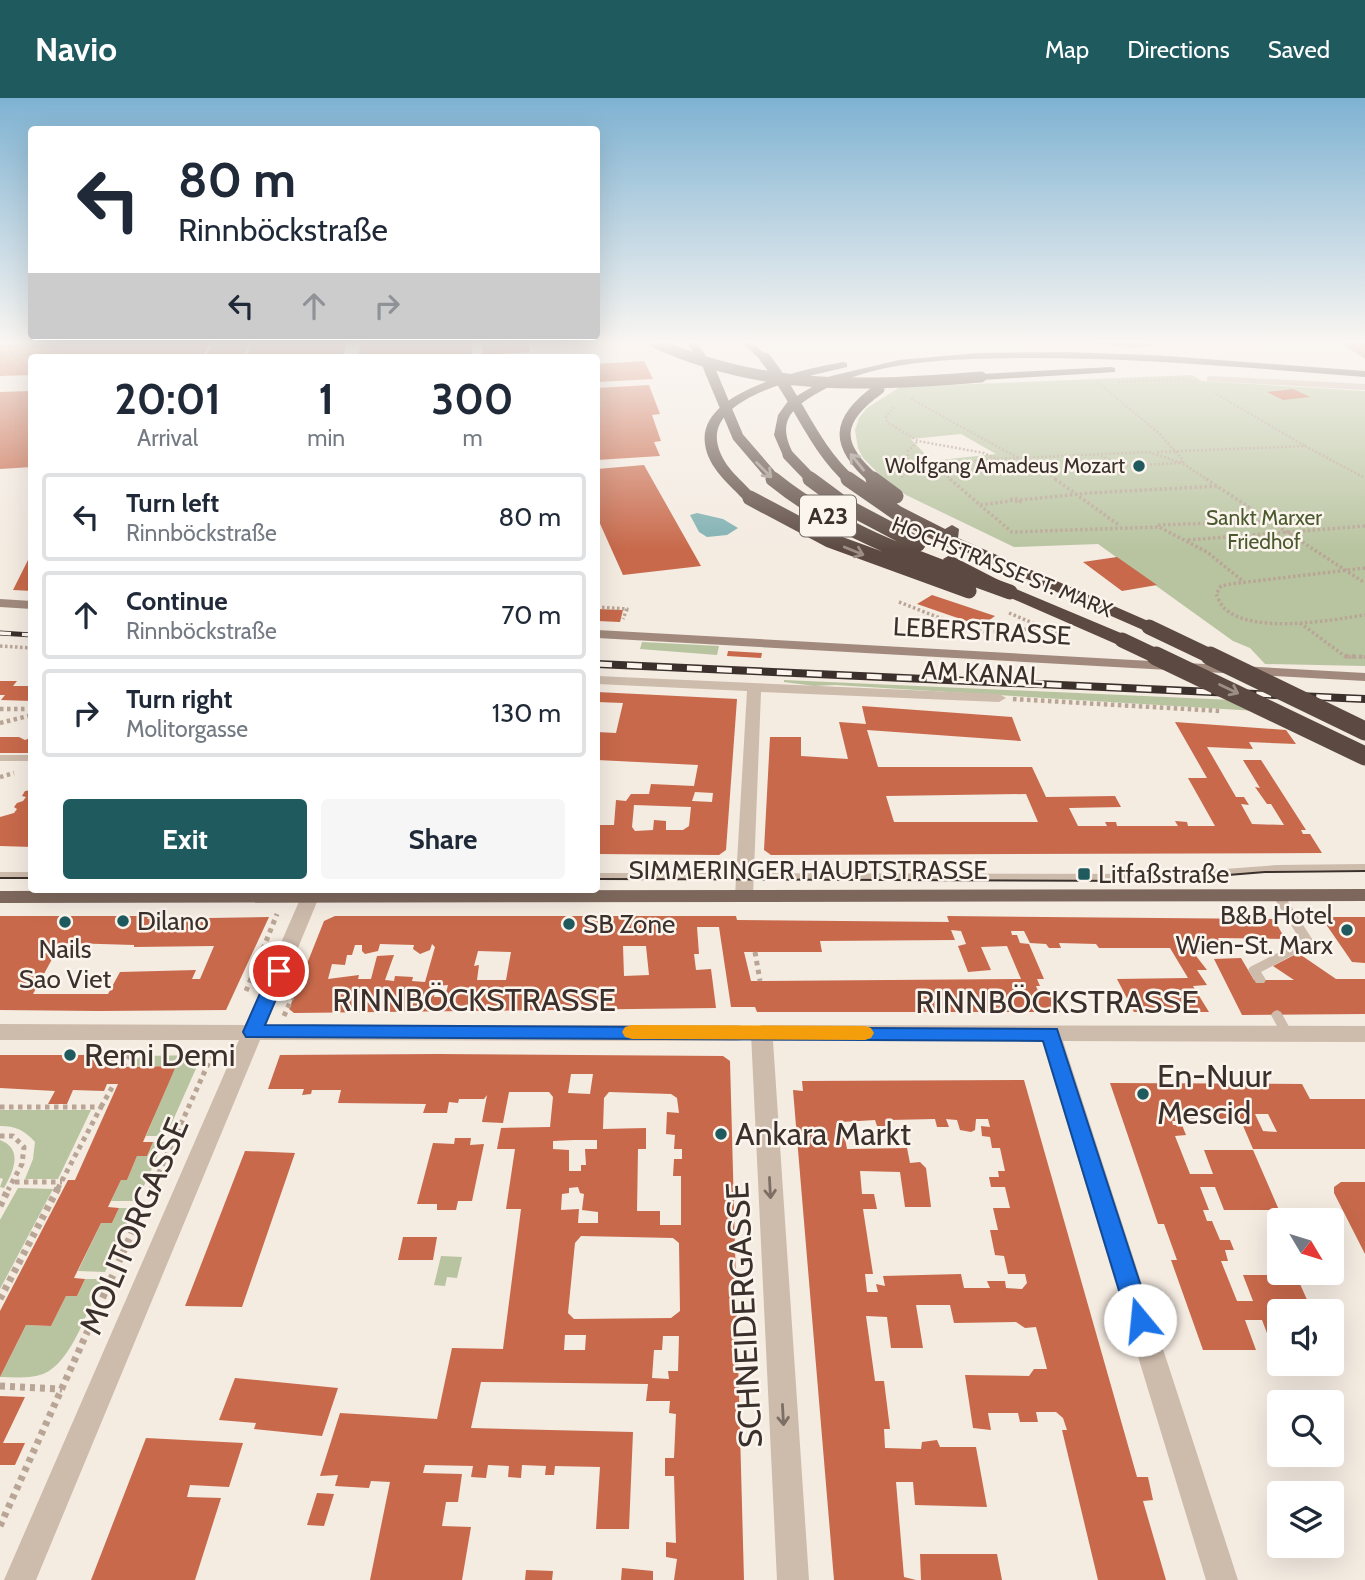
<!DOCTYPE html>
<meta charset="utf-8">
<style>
:root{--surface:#fff;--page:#f6f6f7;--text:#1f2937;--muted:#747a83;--line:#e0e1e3;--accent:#1f5a5e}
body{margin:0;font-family:Cabin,sans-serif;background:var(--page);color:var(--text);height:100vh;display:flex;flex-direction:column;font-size:26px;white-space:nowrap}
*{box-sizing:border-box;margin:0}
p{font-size:23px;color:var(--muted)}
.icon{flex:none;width:38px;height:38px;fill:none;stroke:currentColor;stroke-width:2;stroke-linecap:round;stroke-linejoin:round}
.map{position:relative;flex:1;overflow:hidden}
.panel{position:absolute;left:28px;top:256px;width:572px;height:539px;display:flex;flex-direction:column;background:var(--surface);border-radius:7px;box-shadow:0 7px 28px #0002}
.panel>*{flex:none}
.hud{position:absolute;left:28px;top:28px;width:572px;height:214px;border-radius:7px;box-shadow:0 7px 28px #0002;background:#fff;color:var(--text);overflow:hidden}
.needle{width:46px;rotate:128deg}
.buttons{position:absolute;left:1267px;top:1110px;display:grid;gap:14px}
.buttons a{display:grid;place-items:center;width:77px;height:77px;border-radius:7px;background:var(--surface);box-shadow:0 7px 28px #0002;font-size:35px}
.pin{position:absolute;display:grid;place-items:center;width:60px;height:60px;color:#fff;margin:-30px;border:4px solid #fff;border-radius:50%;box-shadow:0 2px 7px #0007}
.me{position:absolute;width:77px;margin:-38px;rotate:343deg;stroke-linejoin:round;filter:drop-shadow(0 0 5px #0008)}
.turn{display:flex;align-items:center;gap:24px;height:147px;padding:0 35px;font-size:32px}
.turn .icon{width:91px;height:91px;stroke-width:2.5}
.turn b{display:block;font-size:49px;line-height:60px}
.lanes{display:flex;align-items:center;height:66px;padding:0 35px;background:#0003;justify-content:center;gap:35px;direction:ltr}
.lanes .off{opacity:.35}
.eta{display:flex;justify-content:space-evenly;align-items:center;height:119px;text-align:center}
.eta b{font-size:42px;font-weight:800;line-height:49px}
.action{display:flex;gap:14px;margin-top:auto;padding:14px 35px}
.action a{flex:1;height:80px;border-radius:7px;background:var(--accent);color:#fff;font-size:28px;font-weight:800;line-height:80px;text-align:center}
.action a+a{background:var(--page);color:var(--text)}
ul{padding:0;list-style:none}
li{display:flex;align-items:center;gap:21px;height:88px;margin:0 14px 10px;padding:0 21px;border:4px solid var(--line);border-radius:7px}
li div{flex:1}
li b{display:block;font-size:26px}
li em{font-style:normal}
header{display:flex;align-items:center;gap:42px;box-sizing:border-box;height:98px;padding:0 35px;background:var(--accent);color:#fff}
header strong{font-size:33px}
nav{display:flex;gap:38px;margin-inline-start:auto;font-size:24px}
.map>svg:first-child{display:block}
</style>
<header>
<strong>Navio</strong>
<nav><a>Map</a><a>Directions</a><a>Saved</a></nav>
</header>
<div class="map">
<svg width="1365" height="1482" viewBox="0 0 1365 1482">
<rect width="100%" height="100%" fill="#f4ebe1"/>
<path fill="#b8c4a0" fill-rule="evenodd" d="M1192,277L1202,283L1365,293V568L1265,566L1250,550L1233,543L1098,446L1014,449L906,397L884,381L863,360L858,350L855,332L859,320L867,310L900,289ZM961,336L996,356L920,364L924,355L911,341Z
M642,544L719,548L717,557L640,551Z
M784,582L1233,602L1256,613L835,587L814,588L784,584Z
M202,957L166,1038H146L175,968H129L141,958Z
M0,1012H91L58,1081H25L33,1061L35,1044C24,1032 16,1028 0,1028Z
M0,1042C24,1051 13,1074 4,1090L0,1089L3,1081L0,1080Z
M153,1044H164L137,1103H111L121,1082H127L137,1058H147Z
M18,1090L53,1091L0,1191V1122Z
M119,1110H134L105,1174L78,1173L101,1125H112Z
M441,1158L462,1159L457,1180L447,1179L445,1188L434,1187Z
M85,1181H102C89,1208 72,1265 43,1276C29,1281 14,1279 0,1279L26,1227L51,1228L66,1198H77Z"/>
<path fill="#7fb0b2" d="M697,415L723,421L738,430L727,437L707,439L699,434L690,417Z"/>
<path fill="#c8694b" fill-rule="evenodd" d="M31,245H210L202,259H32V277L0,278V247Z
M213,245H249L243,259H205Z
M252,245H346L343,258L339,259H246Z
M361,245H472V256L358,259Z
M482,245H528L530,254L483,257Z
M1090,245H1148L1151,247L1136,250Z
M1341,245H1365V261Z
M644,263L653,281L597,284V266Z
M649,287L660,316L652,317L661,343L654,344L660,358L597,362V290Z
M1293,291L1310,299L1283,302L1267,294Z
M32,293V369L0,371V294Z
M644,367L701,468L623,477L597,419V371Z
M32,454V493L13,492Z
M1117,459L1157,487L1122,493L1083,464Z
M932,497L995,518L981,528L917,506Z
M597,511L623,512L620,524L597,523Z
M728,553L762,555L761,560L727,558Z
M0,583H17L13,588H32V603L1,602L5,597H0Z
M597,594L737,601L726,752L719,757L597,756V727H614L616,702L626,703L631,696H649L651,686L694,688L698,667L597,662V634L616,635L623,605L597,604ZM695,694L713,695L712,704L692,703ZM634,707L691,709L689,728L683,732H666V723L654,722L653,732L635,733L632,729Z
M862,608L1012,619L1021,643L867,632L878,669H1032L1046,699L1115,698L1121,709L1069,710L1078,728H1107L1105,724H1116L1117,728H1178L1175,723L1187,724L1188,728H1215L1188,680H1207L1175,624L1286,632L1296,646L1249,644L1253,651L1207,649L1236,699H1244L1249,707L1241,706L1252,726L1284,727L1271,706H1267L1255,689L1260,690L1243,662H1261L1306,732H1301L1303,736H1310L1322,755L771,757L764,752L770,639H801V658L848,661L839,624L866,626ZM1026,696L1038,724H894L886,698Z
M0,639H19L25,642L32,639V655H0Z
M32,692V749L0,748V719L14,715L17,711L14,709L17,705L23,703L26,699L22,698L25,693Z
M0,818H149L147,821L269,819L226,912L99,913L0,912ZM68,845L134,847V849L214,848L200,881H192L196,872L120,874L108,896H33L57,852Z
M335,818H736L737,822L949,824L947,818L1274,821L1285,841L1218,840L1221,845L1209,844L1215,854H1193L1207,872H1197L1207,887L1193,888L1209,914H1134L1117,881L1188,880L1170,850H1099L1096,846L1059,845L1061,850H1049L1046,846L1030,845L1024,833H1011L1012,837H1017L1020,845L1029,846L1044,881H1037L1040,888H1036L1040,898L1052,897L1060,914H757L755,909H731L719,829H697L699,856H694L696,872L711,871L716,910L294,915L289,911L324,823ZM951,832L961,833L966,846L958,848L968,874L991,872L981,849L1007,848L1021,881L751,883L744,854H822L820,843L955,842ZM380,846L414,847L413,851L420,856L430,852L432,846L435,849L425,884L412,883L413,879L395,878L394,883L385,882L394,857L377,858L371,881H358L359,877L328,881L332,866L345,867L347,857H352L355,847H362V853L365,856L378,853ZM623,848H646L649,877L624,878ZM478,853L511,854L506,882H477L479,867L474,868ZM448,887L445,899H434L436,888Z
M1321,819H1365V865L1352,864Z
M1298,855L1336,881H1365V916L1242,917L1214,861L1241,860L1254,882H1294L1273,868Z
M438,956L723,958L730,963L744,1482H674L677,1461L666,1459V1444L676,1445L674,1378H665V1360H674L676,1316L669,1315L670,1303H646L648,1286L481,1284L471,1330L633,1334L629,1431H596L600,1369L555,1368L554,1377H545L546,1368L522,1367L521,1380L508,1379L509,1368L488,1367L486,1380L471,1379L473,1368L425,1367L423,1375L462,1376L458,1404H446L442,1428L471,1429L462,1482H370L390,1384L371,1383L369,1390L335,1388L338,1377L320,1378L340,1315L437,1321L452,1250L503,1251L521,1111H506L515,1051H497L501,1030L550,1029L553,999L549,994H509L503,1025L482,1024L487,997L484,1001H459L458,1005L449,1004L447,1015H423L426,1006L338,1005L341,992H312L311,996L302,997L304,991H268L280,957ZM571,976H593L590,996L568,995ZM609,994L671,996L677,1000L679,1015L667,1014L666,1036L675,1037L674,1051H682V1061H674L673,1078H681V1127H660V1113H637L638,1051H646V1030L603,1031L604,1000ZM574,1042H597V1051H585L586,1067H581V1073H569V1052L553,1051V1043ZM578,1089L580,1095L584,1096L582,1112L598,1114V1125H578L579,1111L561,1112L562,1096L569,1095V1090ZM581,1138L673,1140L679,1145L680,1213L671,1220L574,1221L568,1215L575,1145ZM565,1237H586L585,1252H564ZM663,1238H679L678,1273H668L669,1281L652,1280L654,1252H662Z
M0,957H122L116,969L176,968L143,1044H153L147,1058H137L127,1082H121L108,1109L119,1110L112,1125H101L74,1180L85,1181L77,1198H66L51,1228L26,1227L0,1279V1213L68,1082H75L118,986H107L104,993L73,992L67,1006H48L55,993L0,990Z
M1024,982L1137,1379H1148L1153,1402L1143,1403L1166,1482H1098L1062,1332H1067L1063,1320L1056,1314H1036L1038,1324H1020L1018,1315H988L991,1332L973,1330L965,1277L1029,1278L1034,1271H1047L1036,1229L1025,1230L1016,1224L954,1225L950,1207H916L923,1250H891L887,1219L866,1218L875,1283H884L890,1331H884L885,1350L921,1351L922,1344L937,1342L940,1349H976L987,1409L915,1407L913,1384H896L904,1479L916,1482H834L793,992L803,993L802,983ZM935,1021L937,1029H949L946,1021L957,1022L960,1032L971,1034L975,1032L976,1021H988L990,1029L981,1028L982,1038L990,1039L992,1050H1000L1005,1073H998L999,1079H989L991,1089H1005L1010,1110H993L998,1132H990L995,1157L1004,1158L1008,1176H1025L1027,1185L1022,1191L1006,1190L1005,1183H987L990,1190H964L961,1176L883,1178L885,1188L876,1186L878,1194H867L865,1176H873L863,1111H877L874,1096H862L860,1073L900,1074L905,1109H931L926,1070L920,1064L910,1065L907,1050L847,1051L842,1024L875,1022L877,1028H891L890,1022Z
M1110,985L1302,986L1310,1001H1365V1051H1253L1241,1023H1172L1173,1027H1182L1186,1037L1175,1038L1190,1076H1213L1204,1052H1253L1279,1112H1224L1215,1089H1200L1209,1112H1203L1207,1123H1212L1220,1142H1230L1234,1152H1225L1228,1163H1221L1237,1203H1253L1243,1177H1296L1312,1213H1279V1251H1273L1262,1222H1245L1256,1252H1203L1171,1162H1177L1164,1126H1158ZM1255,1016H1268L1277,1034L1263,1033Z
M455,1040H471L470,1047L484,1046L472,1103H458L456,1112H437V1106H417L433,1045L454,1046Z
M245,1053L295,1055L242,1209L185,1208Z
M1341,1084H1365V1156L1334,1095V1089Z
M403,1139H437L433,1162H398Z
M235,1280L338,1290L322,1338L254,1331L256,1325L219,1322Z
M0,1298L25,1299L3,1345H25L15,1367H0Z
M146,1340L243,1345L229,1389L190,1387L187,1399L221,1400L195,1482H91Z
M317,1395L334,1396L324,1428L307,1427Z
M920,1456H997L1002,1482H921Z
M622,1470L653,1473V1482H621Z
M526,1472L553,1473L552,1482H525Z"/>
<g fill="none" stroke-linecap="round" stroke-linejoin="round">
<path stroke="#b9a596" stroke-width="2.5" stroke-dasharray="2 2" stroke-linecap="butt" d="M1118,284L1185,281L1196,285
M1098,285L1159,335L1183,362L1182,365L1120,368L1100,357
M1213,294L1305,348
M911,301L1020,361
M894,309L886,318L887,324L918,343L984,355L996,361L1148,354L1182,365L1208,382
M1157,354L1305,348L1365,380
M1028,361L1057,382
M901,379L908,372V353L917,344
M952,382L934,367L996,361"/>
<path stroke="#b9a596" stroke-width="3.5" stroke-dasharray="2.5 2.5" stroke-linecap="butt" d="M950,381L980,407L1010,403
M1055,381L1120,428
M1206,381L1365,485
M1015,400L1020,402V404L1009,402Z
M1020,402L1089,395L1219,388
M980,407L1012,434L1159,429L1207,454L1244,484
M1158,427L1271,423
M1188,442L1365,428
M1365,470L1230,486L1221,488L1216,496C1218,500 1221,507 1224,510C1252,537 1331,522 1365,517
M899,504L968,531L986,534L1044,530
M597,509L627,511L623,521
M1009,515L1066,539
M1300,525L1346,559H1365
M0,548L32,550"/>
<path stroke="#b9a596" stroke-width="4.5" stroke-dasharray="3.5 3.5" stroke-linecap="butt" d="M1345,558L1365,559
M1013,601L1221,613
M0,611H32
M0,625L32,617
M0,679L14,675"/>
<path stroke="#b9a596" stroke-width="5" stroke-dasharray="4.5 4.5" stroke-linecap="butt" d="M755,854L760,883
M246,893L277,816
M284,918L292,900
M123,969L132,951
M0,1009H101L57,1092
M101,1009L114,986
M0,1038H13L24,1049L22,1066L8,1092
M15,1084H62
M151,1092L209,964L219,952"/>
<path stroke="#b9a596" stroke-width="7" stroke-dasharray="5 5" stroke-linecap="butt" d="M0,1108L9,1090
M0,1201L58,1090
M0,1288L62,1291
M0,1428L152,1090"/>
<path fill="#cdbbac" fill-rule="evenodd" d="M0,657H32V663H0Z
M1365,766V772L1277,773L1158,782L597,781V775L1158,776L1277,767Z
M0,774H32V780H0Z
M1278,793L1282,794L1314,844L1312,847L1261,874L1266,882L1264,885H1256L1248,872L1250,869L1301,843L1272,797Z
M1277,912L1281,914L1293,936L1291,939L1287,941L1283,939L1271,917L1273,914Z"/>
<path fill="#cdbbac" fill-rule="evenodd" d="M1210,278L1365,286V292L1207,283V279Z
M597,578L999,596L1006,600L999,604L761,594L753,798L744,804L735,798L747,593L597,586Z
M310,793L317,795L319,799L266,927H738L745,929L749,935L745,941L738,943L260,942L36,1482H4L239,942H0V926L245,927L301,799L303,795Z
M762,927L1365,928V944L1063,943L1238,1482H1206L1042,943H773L809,1482H777L751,935L755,929Z"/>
<path fill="#a18a7d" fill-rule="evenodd" d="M0,501L32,503V511L0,509Z
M597,532L1365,575V583L597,540Z"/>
<path fill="#7d675c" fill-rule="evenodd" d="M1365,791V803L0,805V793Z"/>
<path fill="#5c4a42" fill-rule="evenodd" d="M687,245H697L714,270L713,272H705Z
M742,245H753L770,260L761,262Z
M1065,254L1154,257L1365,273V279C1250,270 1136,259 1020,260C952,261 874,261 814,297C787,313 778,327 794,357L792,360H784L774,337L778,317L788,303L831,278L899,262L978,255Z
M843,264L847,265V269C814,277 704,297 718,348C724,371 743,382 757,400L750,404L745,403C730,387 708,370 705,346C697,292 806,271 843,264Z
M1111,269L1115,270V274L981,282L976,279L981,276Z
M952,427L959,431L958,440L1155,526L1157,529L1149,534L1143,532L945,445L943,442L945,431Z
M950,457L1016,491L1128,538L1130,542L1122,547L1116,546L1004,497L945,464L943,461Z"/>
<path stroke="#3b302b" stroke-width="2" d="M0,780H32
M597,781L1154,783L1265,774L1365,773"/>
<defs>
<path id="rail-far1" d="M0,535L32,537"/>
<path id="rail" d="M597,566L1365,601"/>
</defs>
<use href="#rail-far1" stroke="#3b302b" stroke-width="5"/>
<use href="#rail" stroke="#3b302b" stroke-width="8"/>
<use href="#rail-far1" stroke="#fbf5ee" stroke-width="3.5" stroke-dasharray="11" stroke-linecap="butt"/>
<use href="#rail" stroke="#fbf5ee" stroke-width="5" stroke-dasharray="15" stroke-linecap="butt"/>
<path stroke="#5c4a42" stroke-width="11" d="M656,245C764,294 866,288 981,279
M765,260C797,299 812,348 850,382
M709,270L738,339L775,382
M788,357L812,382
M875,382C834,347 835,322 879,291"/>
<path stroke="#5c4a42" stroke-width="15" d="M773,381C842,437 928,464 1010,494
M810,381L848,409L918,446
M848,381L897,415L950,442
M873,381L896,398
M750,400L829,442L969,493
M1149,529L1214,560
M1122,542L1160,560"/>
<path stroke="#5c4a42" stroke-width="19" d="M1156,558L1365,658
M1210,558L1365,633"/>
</g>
<defs><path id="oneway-shaft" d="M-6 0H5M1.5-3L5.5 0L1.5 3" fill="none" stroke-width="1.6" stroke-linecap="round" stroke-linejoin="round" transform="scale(1.75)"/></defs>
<g stroke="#9c8e87">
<use href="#oneway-shaft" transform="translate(857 364) rotate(-129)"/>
<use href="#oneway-shaft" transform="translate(764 372) rotate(45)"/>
<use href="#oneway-shaft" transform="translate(854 453) rotate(22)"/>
<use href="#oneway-shaft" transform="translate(1229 591) rotate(26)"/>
</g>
<g stroke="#7d6f65">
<use href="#oneway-shaft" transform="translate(770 1090) rotate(87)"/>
<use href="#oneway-shaft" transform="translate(783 1317) rotate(87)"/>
</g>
<linearGradient id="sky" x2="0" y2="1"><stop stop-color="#7eb2d2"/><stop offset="0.54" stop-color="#faf6f2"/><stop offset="1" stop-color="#faf6f2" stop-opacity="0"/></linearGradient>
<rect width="1365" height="452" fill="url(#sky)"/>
<path fill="#1a73e8" stroke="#114b97" stroke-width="2" d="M279,866L285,868L288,873L265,927L1057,931L1152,1222L1148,1230L1140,1233L1131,1230L1128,1222L1043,943L246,939L243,934L270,873L272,868Z"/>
<path fill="#f59e0b" d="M632,927L865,928L871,930L874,935L871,940L865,942L632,941L625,939L622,934L625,929Z"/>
<g fill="#1f5a5e" stroke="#fbf5ee" stroke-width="2.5">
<circle cx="1139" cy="368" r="7"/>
<rect x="1077" y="769" width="14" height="14" rx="3.5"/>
<circle cx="123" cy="823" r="7"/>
<circle cx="65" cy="824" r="7"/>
<circle cx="569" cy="826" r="7"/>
<circle cx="1347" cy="832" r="7"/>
<circle cx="70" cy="957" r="7"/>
<circle cx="1143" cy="996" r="7"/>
<circle cx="721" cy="1036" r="7"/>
</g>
<g text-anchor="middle" stroke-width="5" stroke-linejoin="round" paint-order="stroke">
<g font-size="21" fill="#3b302b" stroke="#fbf5ee" text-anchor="end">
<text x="1125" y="375">Wolfgang Amadeus Mozart</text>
</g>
<g font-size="21" fill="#4a5a2e" stroke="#fbf5ee">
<text x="1264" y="427">Sankt Marxer<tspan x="1264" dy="24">Friedhof</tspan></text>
</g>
<g font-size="21" fill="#3b302b" stroke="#fbf5ee">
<text transform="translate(1002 469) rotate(22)" y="7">HOCHSTRASSE ST. MARX</text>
</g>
<rect fill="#fbf5ee" stroke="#756b66" stroke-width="2" x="800" y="397.5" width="56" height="41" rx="5"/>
<g font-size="24" font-weight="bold" fill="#3b302b">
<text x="828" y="426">A23</text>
</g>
<g font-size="26" fill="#3b302b" stroke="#fbf5ee">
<text transform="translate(982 533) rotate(3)" y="9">LEBERSTRASSE</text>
<text transform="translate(982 575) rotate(3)" y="9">AM KANAL</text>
<text x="808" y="781">SIMMERINGER HAUPTSTRASSE</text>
</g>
<g font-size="26" fill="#3b302b" stroke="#fbf5ee" text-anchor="start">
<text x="1098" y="785">Litfaßstraße</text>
<text x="1333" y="826" text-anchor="end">B&amp;B Hotel<tspan x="1333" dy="30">Wien-St. Marx</tspan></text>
<text x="137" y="832">Dilano</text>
<text x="583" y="835">SB Zone</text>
<text x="65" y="860" text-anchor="middle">Nails<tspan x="65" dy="30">Sao Viet</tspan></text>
</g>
<g font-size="32" fill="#3b302b" stroke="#fbf5ee">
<text x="474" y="913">RINNBÖCKSTRASSE</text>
<text x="1057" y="915">RINNBÖCKSTRASSE</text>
<text transform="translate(134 1128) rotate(-67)" y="11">MOLITORGASSE</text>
<text transform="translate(744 1217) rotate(-93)" y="11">SCHNEIDERGASSE</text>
</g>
<g font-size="32" fill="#3b302b" stroke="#fbf5ee" text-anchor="start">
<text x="84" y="968">Remi Demi</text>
<text x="1157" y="989">En-Nuur<tspan x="1157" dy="37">Mescid</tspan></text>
<text x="735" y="1047">Ankara Markt</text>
</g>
</g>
</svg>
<div class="buttons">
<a><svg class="needle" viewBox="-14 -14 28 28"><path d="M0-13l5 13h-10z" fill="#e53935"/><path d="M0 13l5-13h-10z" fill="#747a83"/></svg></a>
<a><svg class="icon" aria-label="sound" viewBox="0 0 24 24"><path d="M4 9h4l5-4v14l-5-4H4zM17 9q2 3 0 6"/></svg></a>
<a><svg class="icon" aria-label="search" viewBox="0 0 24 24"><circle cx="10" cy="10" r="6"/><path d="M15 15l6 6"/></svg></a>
<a><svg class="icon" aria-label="layers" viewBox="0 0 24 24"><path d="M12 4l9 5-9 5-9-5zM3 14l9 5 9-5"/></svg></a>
</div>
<div class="pin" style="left:279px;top:873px;background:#d93025"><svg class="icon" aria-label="arrive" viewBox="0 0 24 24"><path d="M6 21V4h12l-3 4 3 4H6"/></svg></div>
<svg class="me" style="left:1140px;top:1222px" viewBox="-20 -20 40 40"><circle r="19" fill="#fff"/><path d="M0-13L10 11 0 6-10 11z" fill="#1a73e8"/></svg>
<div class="hud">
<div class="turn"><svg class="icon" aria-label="left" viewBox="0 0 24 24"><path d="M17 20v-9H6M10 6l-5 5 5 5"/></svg><div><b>80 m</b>Rinnböckstraße</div></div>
<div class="lanes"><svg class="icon" aria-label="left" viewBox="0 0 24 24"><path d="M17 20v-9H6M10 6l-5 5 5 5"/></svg><svg class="icon off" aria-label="ahead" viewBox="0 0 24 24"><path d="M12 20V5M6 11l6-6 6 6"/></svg><svg class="icon off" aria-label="right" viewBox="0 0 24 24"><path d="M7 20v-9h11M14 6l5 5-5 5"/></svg></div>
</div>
<section class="panel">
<div class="eta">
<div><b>20:01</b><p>Arrival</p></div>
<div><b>1</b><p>min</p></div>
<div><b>300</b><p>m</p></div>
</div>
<ul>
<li><svg class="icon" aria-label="left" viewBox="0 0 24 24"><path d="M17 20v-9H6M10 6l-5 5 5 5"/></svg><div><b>Turn left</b><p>Rinnböckstraße</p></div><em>80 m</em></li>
<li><svg class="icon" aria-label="ahead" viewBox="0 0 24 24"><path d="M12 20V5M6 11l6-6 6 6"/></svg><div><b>Continue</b><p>Rinnböckstraße</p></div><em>70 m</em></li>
<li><svg class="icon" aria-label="right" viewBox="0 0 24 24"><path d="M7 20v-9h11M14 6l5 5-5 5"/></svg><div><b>Turn right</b><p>Molitorgasse</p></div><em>130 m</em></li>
</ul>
<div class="action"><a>Exit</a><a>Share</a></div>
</section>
</div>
